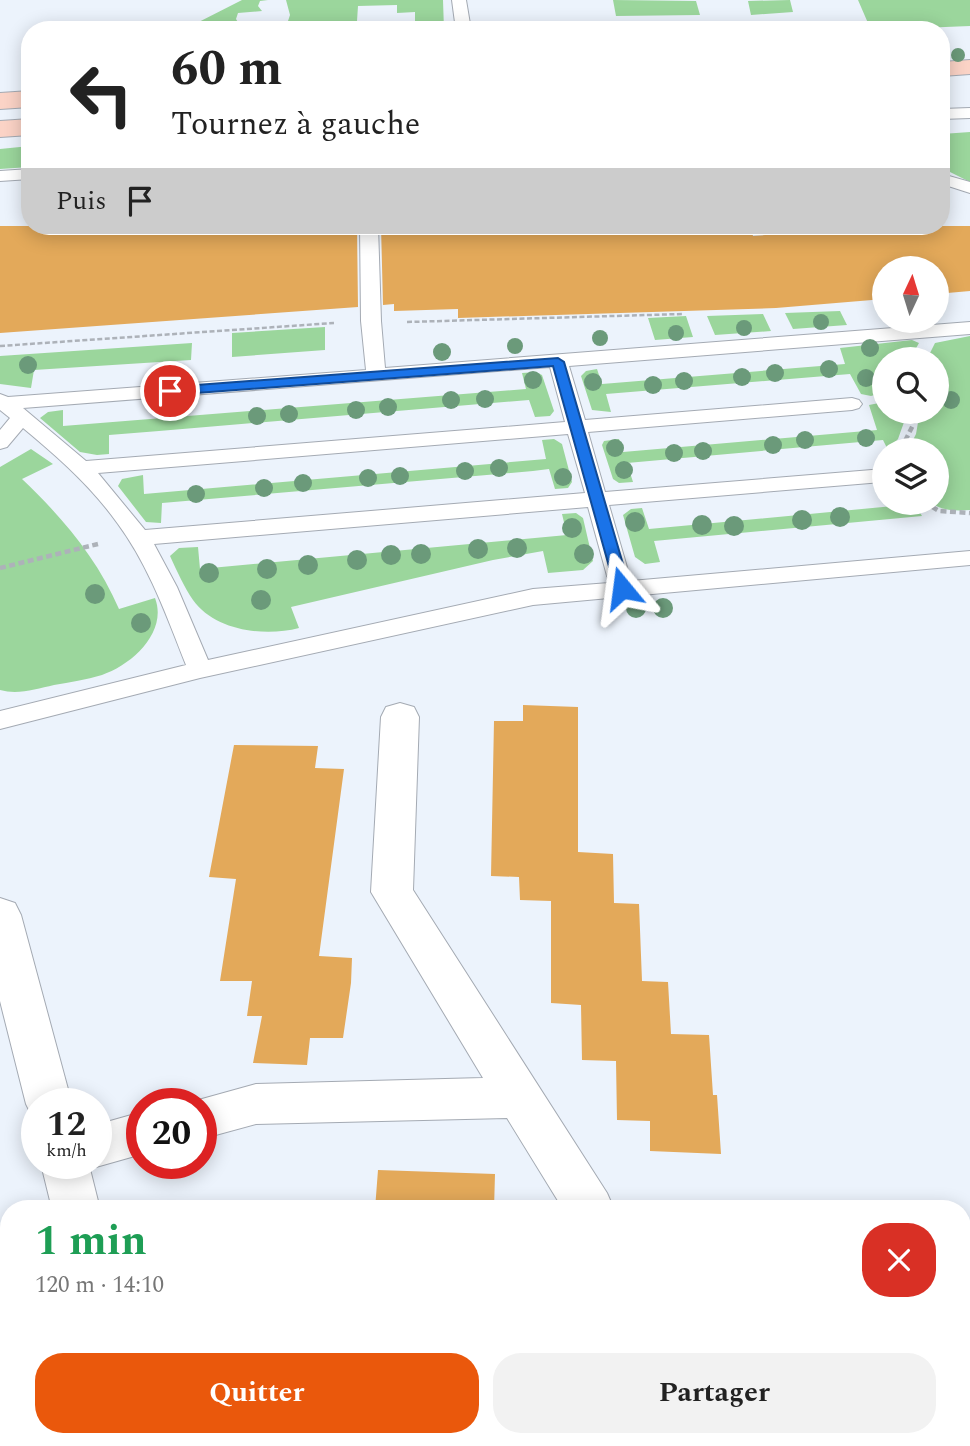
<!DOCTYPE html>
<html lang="fr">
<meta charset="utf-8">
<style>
:root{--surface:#fff;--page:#f2f2f2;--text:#222;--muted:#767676;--accent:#ea580c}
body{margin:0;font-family:Spectral,serif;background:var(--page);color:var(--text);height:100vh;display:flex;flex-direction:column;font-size:26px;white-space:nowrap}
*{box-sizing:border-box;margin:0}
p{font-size:23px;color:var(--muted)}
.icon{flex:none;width:38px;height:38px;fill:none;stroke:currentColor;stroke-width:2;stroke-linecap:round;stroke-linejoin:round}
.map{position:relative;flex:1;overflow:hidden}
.sheet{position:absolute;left:0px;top:1200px;width:971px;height:247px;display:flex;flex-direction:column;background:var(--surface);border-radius:28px 28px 0 0;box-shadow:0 4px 18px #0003}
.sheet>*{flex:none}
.top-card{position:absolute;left:21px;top:21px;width:929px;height:214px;border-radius:28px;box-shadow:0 4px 18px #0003;background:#fff;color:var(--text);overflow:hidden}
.needle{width:46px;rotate:4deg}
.buttons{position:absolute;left:872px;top:256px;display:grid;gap:14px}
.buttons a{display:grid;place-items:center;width:77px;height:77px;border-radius:50%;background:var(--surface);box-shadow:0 4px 18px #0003;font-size:35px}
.speed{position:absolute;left:21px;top:1088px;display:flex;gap:14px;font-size:35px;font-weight:700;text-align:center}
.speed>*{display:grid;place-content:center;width:91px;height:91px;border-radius:50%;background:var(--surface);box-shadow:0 4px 18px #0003;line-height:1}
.speed small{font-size:18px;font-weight:400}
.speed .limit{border:10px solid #d22;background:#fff;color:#111}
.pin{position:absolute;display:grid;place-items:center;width:60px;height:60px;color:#fff;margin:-30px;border:4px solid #fff;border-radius:50%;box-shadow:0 2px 7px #0007}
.me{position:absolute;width:77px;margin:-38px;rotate:344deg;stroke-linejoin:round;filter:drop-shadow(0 0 5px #0008)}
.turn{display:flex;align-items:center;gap:24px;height:147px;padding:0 35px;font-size:32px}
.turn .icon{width:91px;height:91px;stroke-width:2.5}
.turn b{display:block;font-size:49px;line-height:60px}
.then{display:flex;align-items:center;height:66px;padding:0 35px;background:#0003;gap:14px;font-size:26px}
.round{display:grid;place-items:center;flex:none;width:74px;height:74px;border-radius:28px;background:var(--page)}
.head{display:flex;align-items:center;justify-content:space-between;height:119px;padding:0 35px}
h1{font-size:42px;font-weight:700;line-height:52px;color:#1e9e55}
.primary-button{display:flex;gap:14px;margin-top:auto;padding:14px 35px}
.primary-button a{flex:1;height:80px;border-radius:28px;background:var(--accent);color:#fff;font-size:28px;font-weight:700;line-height:80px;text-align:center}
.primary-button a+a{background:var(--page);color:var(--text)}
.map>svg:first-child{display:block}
</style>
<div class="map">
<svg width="970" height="1446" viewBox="0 0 970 1446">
<rect width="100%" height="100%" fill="#ecf3fc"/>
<path fill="#9bd69c" d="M242,0H268L260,1L258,6L262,11L238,13L236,19L239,24L213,26L211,30H183Z
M286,0H443L444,30H415V12L397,13V5L358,6L357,21H383V30H295V24L283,25L282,22L288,21L290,15Z
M613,0L696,1L700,15L616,16Z
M790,0L793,12L751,15L748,1Z
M858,0H970V26L871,30Z
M970,132V182L942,168V134Z
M30,146V167L0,169V149Z
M840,311L847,325L793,329L785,313Z
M763,314L771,331L715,335L707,316Z
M686,316L693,337L655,340L648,318Z
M325,327V350L232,357V333Z
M970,336V510C957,511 940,511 931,502H936V450H908L916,434L920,411H936V359H927L935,343Z
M912,340L919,343L910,359H884V392L871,396L861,394L850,374L606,394L611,412L592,410L581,376L586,371L597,369L602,384L845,364L840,348Z
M192,343L191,360L34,370L31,388L0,384V356Z
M536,372L542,375L554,411L550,416L535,417L529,400L159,431L109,435V454L97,455L80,452L40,418L48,412L63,410V426L526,389L522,373Z
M884,402V411H908L898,439L888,450L883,440L627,463L633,482L619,483L613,479L602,445L604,441L619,439L623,452L877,430L869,405Z
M554,439L562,444L572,482L568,488L555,489L549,469L533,471L162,503L161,523L146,522L118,486L122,479L143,475L144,494L546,459L542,440Z
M31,449L53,464L22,479C62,517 97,558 119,609L155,598C168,632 132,665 102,675C86,680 70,682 54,685C36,689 18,695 0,690V467Z
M915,504L922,516L654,541L660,562L645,564L635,557L623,515L631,509L642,508L649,529Z
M576,513L583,518L593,561L583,570L548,573L543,551L493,560L291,607L299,628C265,637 215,631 193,600C184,587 177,571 170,556L179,548L198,547L200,569L567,535L562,514Z"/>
<path fill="#e3a95a" d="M0,226H357L358,307L0,333Z
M381,226H750L753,236L879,226H970V291L936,294V268H884V299L776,308L458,318V309L394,311V304L383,305Z
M523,705L578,707V852L613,854L614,903L639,904L642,981L668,982L671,1034L709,1035L713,1095H717L721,1154L650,1151V1121L617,1120L616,1061L582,1060L581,1005L551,1003V901L520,900L519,877L491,876L494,721H523Z
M234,745L318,746L315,768L344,769L319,956L352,958L351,983L343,1038H310L307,1065L253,1063L262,1016H247L252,981H220L236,879L209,877Z
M378,1170L495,1174L494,1209H375Z"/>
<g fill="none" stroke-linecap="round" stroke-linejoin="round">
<defs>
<path id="lane" d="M452,0H466L471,30H456Z
M970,108V118L942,119V109Z
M30,169V179L0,181V171Z
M942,174L970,182V193L942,184Z
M360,226H378L381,321L385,368L970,322V334L569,366L585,420L852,398L859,400L862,404L859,408L852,410L588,432L605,492L884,469L882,482L609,505L631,581L970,551V565L533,605L200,678L0,729V711L186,665C167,617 149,566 118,524C92,487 58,457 23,428L7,447L0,449V430L10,418L0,410V394L8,397L366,370L361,321ZM550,367L565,422L86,461L23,408ZM568,434L585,493L145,530L98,473ZM588,507L609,583L533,589L208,660L177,587L154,544Z"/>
<path id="street" d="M400,703L414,707L419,717L413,890L607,1193L614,1209H563L507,1118L256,1124L201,1139V1104H184L256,1084L483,1078L371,892L381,717L386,707Z
M0,898L15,903L21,915L72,1104H37V1120L33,1118L26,1104L0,1001Z
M142,1112V1154L96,1167L89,1165L100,1209H52L41,1164H96V1125Z
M109,1438H163L165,1446H111Z
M707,1438H763L766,1446H710Z"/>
<path id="secondary" d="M970,60V74L942,76V62Z
M30,91V107L0,109V93Z
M30,119V135L0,137V121Z"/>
</defs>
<use href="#lane" stroke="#a4aab3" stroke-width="2"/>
<use href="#street" stroke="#a4aab3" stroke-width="2"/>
<use href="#secondary" stroke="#a4aab3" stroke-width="2"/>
<path stroke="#adb2b9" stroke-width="2.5" stroke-dasharray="5 2.5" stroke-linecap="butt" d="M407,322L682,314
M0,346L334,323"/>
<path stroke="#adb2b9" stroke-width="4.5" stroke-dasharray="6 3.5" stroke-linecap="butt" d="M901,449L913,425L914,411
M924,502L939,511L970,513
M0,568L98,544"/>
<use href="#lane" fill="#fff" fill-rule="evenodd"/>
<use href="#street" fill="#fff" fill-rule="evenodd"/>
<use href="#secondary" fill="#fbd3c6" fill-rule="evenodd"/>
</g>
<g fill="#6b9a7a">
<circle cx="958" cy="55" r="7"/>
<circle cx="821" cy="322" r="8"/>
<circle cx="744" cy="328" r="8"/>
<circle cx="676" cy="333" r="8"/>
<circle cx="600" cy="338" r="8"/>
<circle cx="515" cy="346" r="8"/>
<circle cx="870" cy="348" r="9"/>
<circle cx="442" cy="352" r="9"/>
<circle cx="28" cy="365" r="9"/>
<circle cx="829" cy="369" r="9"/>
<circle cx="775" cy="373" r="9"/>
<circle cx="742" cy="377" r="9"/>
<circle cx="866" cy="378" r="9"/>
<circle cx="533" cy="380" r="9"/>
<circle cx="684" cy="381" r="9"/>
<circle cx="593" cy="382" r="9"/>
<circle cx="653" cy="385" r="9"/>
<circle cx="485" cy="399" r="9"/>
<circle cx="451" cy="400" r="9"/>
<circle cx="951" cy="400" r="9"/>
<circle cx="388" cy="407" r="9"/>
<circle cx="356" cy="410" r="9"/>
<circle cx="289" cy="414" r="9"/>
<circle cx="257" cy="416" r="9"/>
<circle cx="866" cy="438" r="9"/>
<circle cx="805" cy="440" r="9"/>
<circle cx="773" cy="445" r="9"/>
<circle cx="615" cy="448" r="9"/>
<circle cx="703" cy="451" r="9"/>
<circle cx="674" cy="453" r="9"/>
<circle cx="499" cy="468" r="9"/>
<circle cx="624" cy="470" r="9"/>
<circle cx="465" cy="471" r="9"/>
<circle cx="400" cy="476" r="9"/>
<circle cx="563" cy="477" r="9"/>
<circle cx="368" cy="478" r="9"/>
<circle cx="303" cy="483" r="9"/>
<circle cx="264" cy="488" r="9"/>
<circle cx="196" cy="494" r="9"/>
<circle cx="840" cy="517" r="10"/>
<circle cx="802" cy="520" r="10"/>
<circle cx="635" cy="522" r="10"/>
<circle cx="702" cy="525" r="10"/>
<circle cx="734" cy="526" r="10"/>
<circle cx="572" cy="528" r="10"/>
<circle cx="517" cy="548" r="10"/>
<circle cx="478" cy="549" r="10"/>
<circle cx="421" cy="554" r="10"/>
<circle cx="584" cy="554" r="10"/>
<circle cx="391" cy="555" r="10"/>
<circle cx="357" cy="560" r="10"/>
<circle cx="308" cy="565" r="10"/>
<circle cx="267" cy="569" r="10"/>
<circle cx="209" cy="573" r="10"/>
<circle cx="95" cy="594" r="10"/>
<circle cx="261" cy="600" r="10"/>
<circle cx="636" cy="608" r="10"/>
<circle cx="663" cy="608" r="10"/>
<circle cx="141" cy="623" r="10"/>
</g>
<path fill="#1a73e8" stroke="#114b97" stroke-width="2" d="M558,358L564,362L630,588L628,591L622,593L615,588L553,366L170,395L163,391L170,387Z"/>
</svg>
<div class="buttons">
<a><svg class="needle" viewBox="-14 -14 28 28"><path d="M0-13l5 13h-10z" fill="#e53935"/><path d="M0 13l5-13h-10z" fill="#767676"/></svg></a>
<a><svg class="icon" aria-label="search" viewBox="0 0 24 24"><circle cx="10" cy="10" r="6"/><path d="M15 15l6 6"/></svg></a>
<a><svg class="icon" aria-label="layers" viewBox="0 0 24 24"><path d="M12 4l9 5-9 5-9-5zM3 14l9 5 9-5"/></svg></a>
</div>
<div class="speed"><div>12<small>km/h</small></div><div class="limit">20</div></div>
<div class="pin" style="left:170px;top:391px;background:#d93025"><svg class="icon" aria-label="arrive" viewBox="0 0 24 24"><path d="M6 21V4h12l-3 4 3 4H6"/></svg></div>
<svg class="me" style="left:622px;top:588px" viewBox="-20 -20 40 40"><path d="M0-17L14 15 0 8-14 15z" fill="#1a73e8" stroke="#fff" stroke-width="4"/></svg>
<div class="top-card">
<div class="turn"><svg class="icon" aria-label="left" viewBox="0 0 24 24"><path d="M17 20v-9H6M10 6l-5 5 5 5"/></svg><div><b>60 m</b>Tournez à gauche</div></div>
<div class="then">Puis<svg class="icon" aria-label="arrive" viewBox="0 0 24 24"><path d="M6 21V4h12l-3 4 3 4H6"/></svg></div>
</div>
<section class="sheet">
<div class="head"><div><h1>1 min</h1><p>120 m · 14:10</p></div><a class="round" style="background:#d93025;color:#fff"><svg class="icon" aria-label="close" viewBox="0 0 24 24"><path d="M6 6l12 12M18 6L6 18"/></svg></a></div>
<div class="primary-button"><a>Quitter</a><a>Partager</a></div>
</section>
</div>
